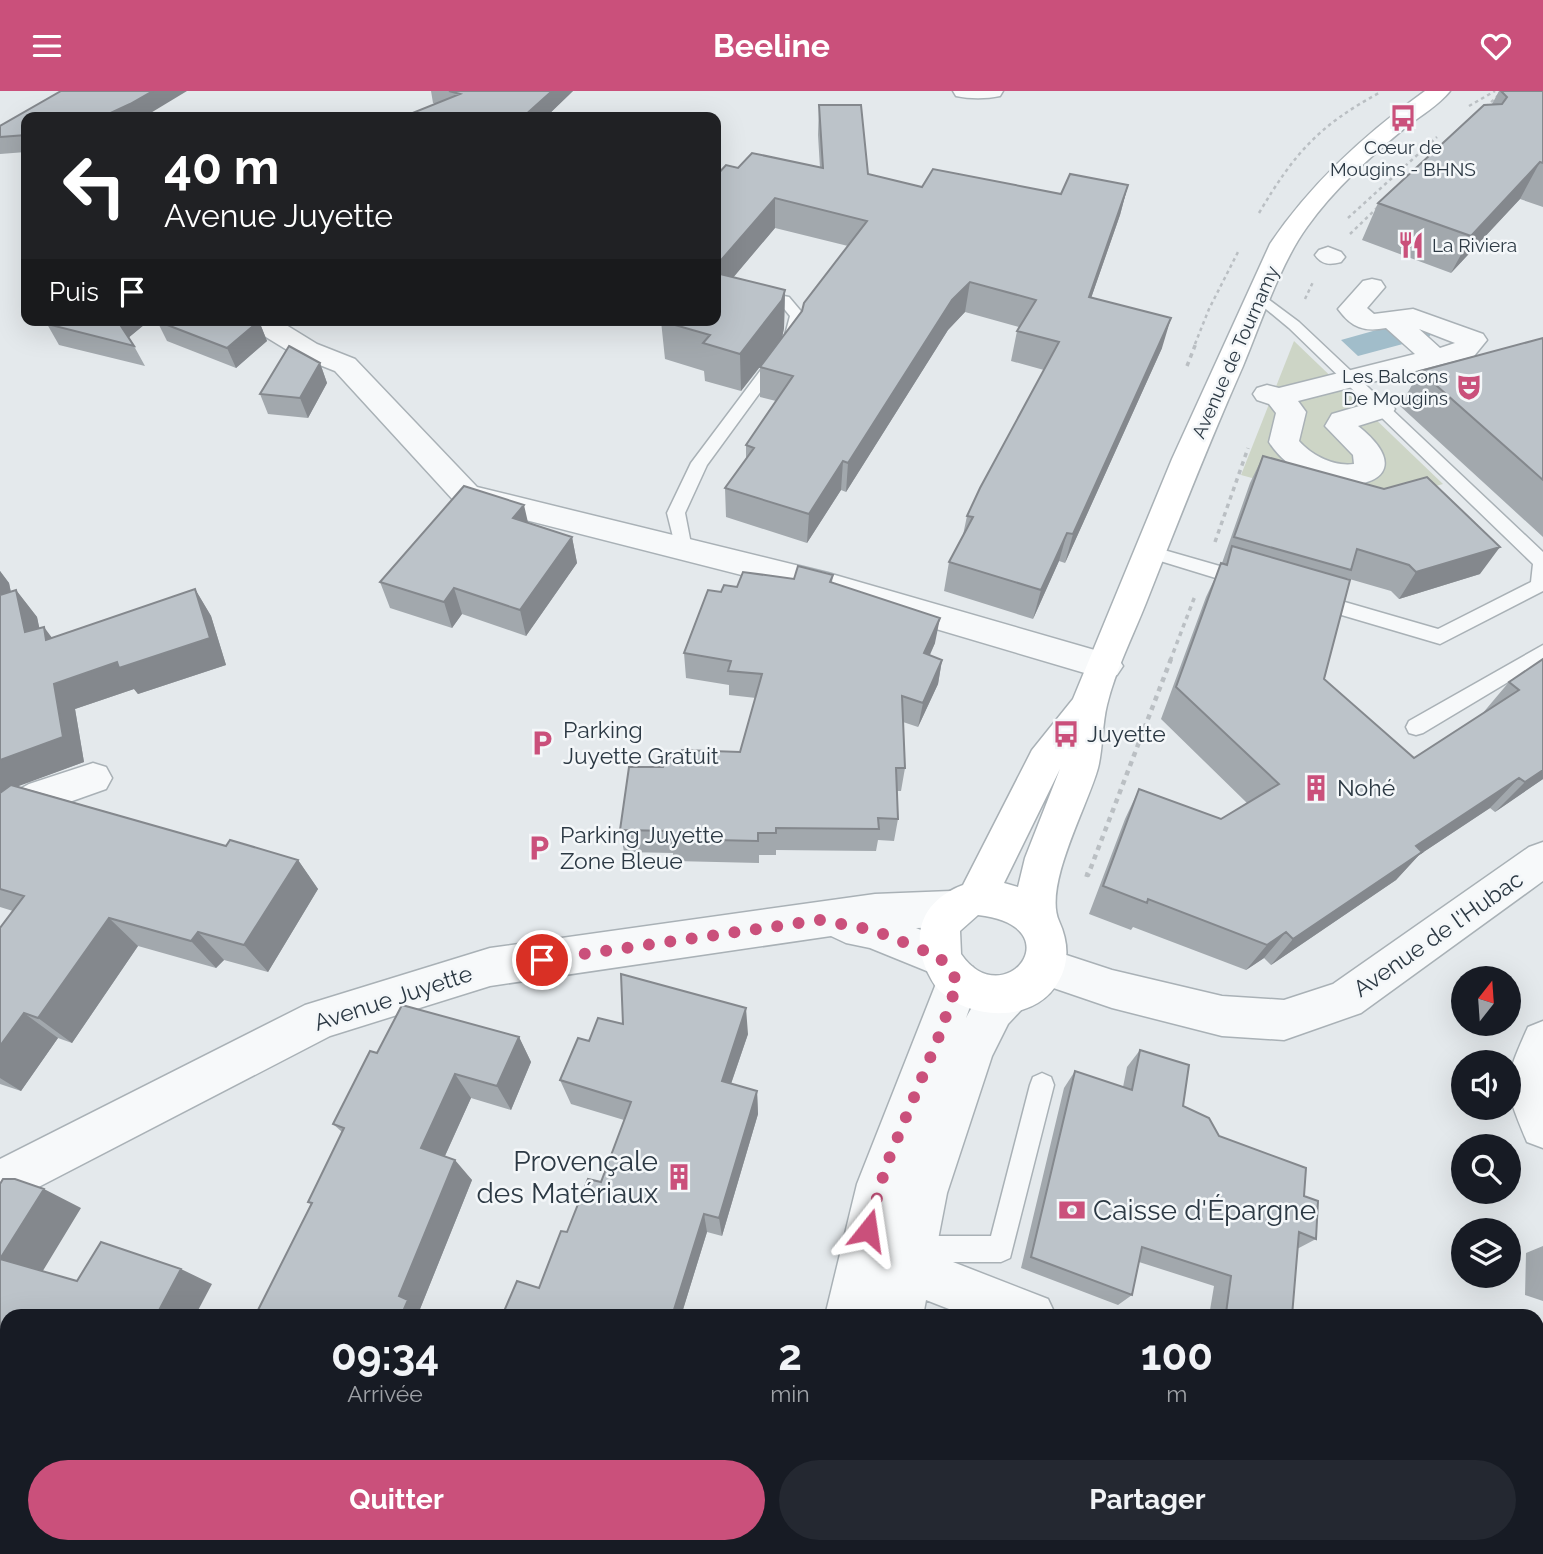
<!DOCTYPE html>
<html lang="fr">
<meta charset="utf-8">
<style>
:root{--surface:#171b24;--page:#242831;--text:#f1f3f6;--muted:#9ea1a6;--accent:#ca507b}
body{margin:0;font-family:Raleway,sans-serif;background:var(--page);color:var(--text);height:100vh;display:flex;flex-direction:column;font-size:26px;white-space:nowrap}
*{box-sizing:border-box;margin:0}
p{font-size:23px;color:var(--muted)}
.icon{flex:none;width:38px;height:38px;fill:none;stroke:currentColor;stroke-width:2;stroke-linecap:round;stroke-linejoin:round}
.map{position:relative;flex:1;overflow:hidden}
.sheet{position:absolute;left:0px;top:1218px;width:1544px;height:245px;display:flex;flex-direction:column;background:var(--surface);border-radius:21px 21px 0 0;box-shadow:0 7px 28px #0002}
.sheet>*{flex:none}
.top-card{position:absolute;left:21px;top:21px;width:700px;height:214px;border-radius:14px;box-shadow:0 7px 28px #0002;background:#202124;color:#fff;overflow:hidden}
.needle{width:46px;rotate:17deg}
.controls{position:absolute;left:1451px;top:875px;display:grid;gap:14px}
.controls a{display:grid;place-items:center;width:70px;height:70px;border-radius:50%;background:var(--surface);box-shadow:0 7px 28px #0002;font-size:35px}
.pin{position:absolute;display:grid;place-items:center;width:60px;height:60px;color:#fff;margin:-30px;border:4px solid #fff;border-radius:50%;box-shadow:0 2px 7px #0007}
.me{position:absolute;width:77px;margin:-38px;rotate:15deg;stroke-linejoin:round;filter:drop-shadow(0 0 5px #0008)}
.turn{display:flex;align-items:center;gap:24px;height:147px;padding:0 28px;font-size:32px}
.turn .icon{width:91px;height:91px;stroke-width:2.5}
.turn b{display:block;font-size:49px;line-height:60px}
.then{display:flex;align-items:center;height:66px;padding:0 28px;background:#0003;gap:14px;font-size:26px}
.eta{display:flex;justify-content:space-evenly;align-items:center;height:119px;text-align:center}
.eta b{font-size:42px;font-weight:700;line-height:49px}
.action{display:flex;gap:14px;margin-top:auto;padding:14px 28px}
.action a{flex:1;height:80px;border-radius:42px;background:var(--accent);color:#fff;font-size:28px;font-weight:700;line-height:80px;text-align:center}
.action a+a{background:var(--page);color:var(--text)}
header{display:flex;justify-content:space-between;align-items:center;height:91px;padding:0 28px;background:var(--accent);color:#fff;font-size:32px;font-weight:700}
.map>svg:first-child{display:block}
</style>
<header><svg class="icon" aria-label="menu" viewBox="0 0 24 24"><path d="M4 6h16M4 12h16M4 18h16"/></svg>Beeline<svg class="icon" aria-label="heart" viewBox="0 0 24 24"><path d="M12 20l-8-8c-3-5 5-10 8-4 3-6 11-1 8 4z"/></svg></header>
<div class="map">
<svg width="1543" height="1463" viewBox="0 0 1543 1463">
<rect width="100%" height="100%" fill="#e4e9ec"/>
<path fill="#cdd5c6" d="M1294,250L1443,393L1360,417L1241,384Z"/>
<path fill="#a1bdca" d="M1398,233L1435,238L1429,246L1358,265L1341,249Z"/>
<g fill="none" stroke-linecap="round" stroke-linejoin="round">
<defs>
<path id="lane" d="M1260,202L1299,231L1543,461V500L1440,553L1311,515L1308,510L1311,505L1317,503L1438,538L1531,491L1533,473L1289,237L1255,209L1253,206L1255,203Z
M784,205L789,206L805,225L799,248L707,374L685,422L692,458L689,462H677L667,422L691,372L784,248L790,225L777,209Z
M1150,455L1251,484L1254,489L1251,494L1245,496L1144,465L1141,461L1144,457Z
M1543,554V570L1423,642L1416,644L1409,642L1406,636L1409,630Z
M1042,982L1051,986L1054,994L1010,1167L1001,1171H911L902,1167L898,1158L902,1149L911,1145H991L1030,994L1033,986Z"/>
<path id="street" d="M953,0H1003L1000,5C986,8 970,8 956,5Z
M1328,156L1341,161L1345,166L1341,171C1330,174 1322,174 1315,164L1319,159Z
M1372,188L1381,190L1385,196L1367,217L1374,223L1413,218L1483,243L1487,249L1474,265L1298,310L1306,321L1299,350C1312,365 1335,376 1354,373L1353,364L1325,335L1332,323L1380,309L1390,311L1395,318L1390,325L1358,335C1440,400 1311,418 1269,351L1276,322L1269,313L1257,309L1253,303L1257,297L1267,294L1279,297L1415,263L1386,237C1364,241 1352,237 1338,218L1363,190ZM1419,238L1455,252L1440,257Z
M245,229H278L317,253L355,268L477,396L828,482L1105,562L1117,566L1123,575L1117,584L1105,588L828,506L455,411L335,280L297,265L248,235Z
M93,672L106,676L112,687L106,698L44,720L14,744L0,749V709L29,693Z
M1543,751V790L1361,922L1284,949L1222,945L1112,917L1030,889L1024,876L1030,863L1045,857L1112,879L1222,905L1284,909L1333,893L1529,756Z
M951,800L965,805L971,818L965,831L951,836L916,837L955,853L961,866L958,871L973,876L979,890L966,927C977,907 986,892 1008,883L1023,889L1029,903L1023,917L1008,933L992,965L947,1102L935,1164L1048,1208L1056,1225H967L926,1209L923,1225H825L857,1093L939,885L870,857L846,852L831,845L490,895L330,945L0,1116V1068L305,914L490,857L875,803Z
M1543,930V1057L1527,1051C1503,994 1503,992 1528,936Z
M1536,1391L1543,1394V1448L1536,1445Z
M816,1456H870L868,1463H814Z"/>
<path id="secondary" d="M1425,0H1450C1439,14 1420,25 1406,36C1370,66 1334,98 1307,136C1280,173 1261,232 1243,275C1208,354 1177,433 1146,512C1133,545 1115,580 1107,614C1102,634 1103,657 1098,677C1088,714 1043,795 1059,830C1069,852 1070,875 1055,896C1030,931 972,929 941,901C934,895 931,888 927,880C910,842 923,809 963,794L1032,659L1073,608L1172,368L1270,153C1311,92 1365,43 1425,0ZM1060,678L1025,767L1018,796L1004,792ZM978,824C1075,835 1004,925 961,863L960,840Z"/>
</defs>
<use href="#lane" stroke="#a9b1b6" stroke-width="3"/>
<use href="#street" stroke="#a9b1b6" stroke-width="3"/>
<use href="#secondary" stroke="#a9b1b6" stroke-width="3"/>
<path stroke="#babfc3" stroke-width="2.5" stroke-dasharray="3.5 3.5" stroke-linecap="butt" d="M1469,15L1495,0
M1486,16L1503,0
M1259,122C1294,63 1318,35 1379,2
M1348,127L1437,46
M1350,143L1379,115
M1305,208L1313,191
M1195,253L1209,218L1239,159"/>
<path stroke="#babfc3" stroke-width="3.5" stroke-dasharray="4.5 4.5" stroke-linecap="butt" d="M1187,275L1196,252
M1215,451L1248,357
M1170,570L1195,505"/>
<path stroke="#babfc3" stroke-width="4.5" stroke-dasharray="5 5" stroke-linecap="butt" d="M1085,783L1088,784L1171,568"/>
<use href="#lane" fill="#f7f9fa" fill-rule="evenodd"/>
<use href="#street" fill="#f7f9fa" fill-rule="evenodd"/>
<use href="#secondary" fill="#fff" fill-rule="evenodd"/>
</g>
<path fill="#a2a8ad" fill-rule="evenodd" d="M431,0H573L546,26H406L405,25L435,13L433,12Z
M1499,0H1543V116L1520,108L1451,182L1362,149L1378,112L1492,13Z
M819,14L868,83L922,96L1061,103L1128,94L1120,124L1091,207L1162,257L1065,472L1059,470L1033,528L944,500L949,471L963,444L967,425L1044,279L1011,270L1017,240L1019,236L965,221L948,239L846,401L841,399L807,452L726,426L725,397L746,368V354L776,310L760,306V276L741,300L705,290L704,280L665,268L661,230L716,229L738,77H820L818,44ZM775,137L848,155L782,247L784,237L785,199L733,186Z
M26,26V61L0,63V35Z
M150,229L129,246L145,275L59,254L47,233Z
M157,230H259L267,250L236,277L167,250Z
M1543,247V446L1400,315L1420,280Z
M320,272L327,292L308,327L268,323L260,303Z
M1263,365L1480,483L1399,508L1391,500L1346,487L1324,588L1414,667L1482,623L1509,591L1543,568V688L1495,721L1490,717L1419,764L1396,789L1271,874L1264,867L1246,879L1133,836L1131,839L1089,823L1125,728L1139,698L1221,728L1247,712L1161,628L1206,506L1222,472L1250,392Z
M528,432L572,446L577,472L526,545L462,523L452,537L390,517L380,491Z
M0,480L9,492L11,501L16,499L37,526L39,537L52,547L195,498L211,525L226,574L138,603L134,598L75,618L84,671L17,695L226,755L298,769L318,798L268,881L224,869L216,877L138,855L72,952L58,947L21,1000L0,993V837L13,820L0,816Z
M833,484L832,491L935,552L930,564L942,569L938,593L918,636L903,631L905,677L901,700H897L898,728L894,750L878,749L876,760L776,759V764H759V772L674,770L673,762L624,761L620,739L663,676L680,667L740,661L756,607L729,604V594L686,587L684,562L721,501L737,496Z
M623,933L748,943L731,993L757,1000L758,1023L722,1145L707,1141L681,1225H502L539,1197L567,1141L601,1091L624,1029L571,1013L560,989L589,950Z
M519,946L531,971L511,1019L471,1007L445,1065L472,1089L420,1218L428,1223L427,1225H255L311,1113L308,1111L342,1041L333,1033L377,962Z
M1140,959L1183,1015L1219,1045L1304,1105L1316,1148L1297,1158L1292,1225H1209L1214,1195L1139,1171L1132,1204L1118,1214L1021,1177L1064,997L1075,980L1123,996L1127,976Z
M1543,1155V1210L1525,1204L1526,1162Z
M1278,1456H1377V1463H1278Z"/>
<path fill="#84888d" d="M153,0H187L144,26H102Z
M552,0H573L546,26H523Z
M1540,71L1520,108L1451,182L1471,145Z
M1128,94L1120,124L1081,236L1089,206Z
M775,107V137L716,207V175Z
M970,191L965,221L948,239L846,401L848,372L952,209Z
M785,199L784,237L782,247L741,300L740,263Z
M1171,227L1162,257L1065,472L1073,443Z
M117,229H150L127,248Z
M259,230L267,250L236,277L227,257Z
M320,272L327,292L308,327L300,307Z
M843,370L841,399L807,452L809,423Z
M524,414L530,440L513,427Z
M1067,442L1059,470L1033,528L1041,499Z
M572,446L577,472L526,545L520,519Z
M1500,456L1480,483L1399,508L1416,481Z
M0,480L9,492L17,532L0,512Z
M454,497L462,523L452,537L444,511Z
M195,498L211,525L226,574L138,603L134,598L75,618L84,671L0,702V669L54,593Z
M16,499L37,526L46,567L25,541Z
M940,527L935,552L919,587L924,562Z
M44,536L64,563L46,549Z
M942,569L938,593L918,636L923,612Z
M1543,679V688L1495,721L1525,691Z
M1519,687L1490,717L1419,764L1396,789L1271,874L1293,848L1416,755Z
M298,769L318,798L268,881L244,854Z
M109,827L138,855L72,952L38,927Z
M198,841L224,869L216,877L191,850Z
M1286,841L1264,867L1246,879L1267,854Z
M746,917L748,943L724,1013L722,990Z
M24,922L58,947L21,1000L0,987V955Z
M519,946L531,971L511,1019L497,995Z
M455,983L471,1007L439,1078L421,1057Z
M757,1000L758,1023L722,1145L719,1127Z
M455,1069L472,1089L420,1218L428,1223L427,1225H401L399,1205Z
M44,1098L81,1117L41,1183L0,1168Z
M704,1123L707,1141L681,1225H672Z
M181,1178L212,1193L195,1225H156Z
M22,1456H66L62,1463H0L1,1459Z
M294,1456H324L321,1463H291Z
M725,1456H728L726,1463H723Z"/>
<path fill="#bcc3c9" stroke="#84888d" stroke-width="2" d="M61,0H153L130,13L102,26H26V44L0,46V35Z
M449,0H552L523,26H516L496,22L491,26H412L405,25L460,3Z
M1501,0H1543V72L1540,71L1471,145L1378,112L1484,14L1502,13L1507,6Z
M819,14H861L868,83L922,96L933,78L1061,103L1070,83L1128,94L1089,206L1171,227L1073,443L1067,442L1041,499L949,471L973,426L967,425L980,397L1059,251L1017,240L1036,209L970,191L952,209L848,372L843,370L809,423L725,397L754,357L746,354L793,285L760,276L802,220L804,212L867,130L775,107L716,175V85L726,74L738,77L752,62L823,77Z
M716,182L785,199L782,209L740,263L703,252L710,244L661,230L662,229H716Z
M51,229H117L134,255L47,233Z
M160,229H257L259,230L227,257L157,230Z
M1543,247V389L1420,280Z
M289,255L320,272L300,307L260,303Z
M1263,365L1384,398L1427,386L1500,456L1416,481L1409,474L1357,458L1351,479L1234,446Z
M464,395L524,414L513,427L572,446L520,519L454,497L444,511L380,491Z
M1232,455L1350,489L1324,588L1414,667L1519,599L1509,591L1543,568V679L1525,691L1519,687L1416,755L1422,761L1293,848L1286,841L1267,854L1148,808L1147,812L1103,795L1139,698L1221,728L1279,693L1176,596L1221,472L1227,474Z
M798,475L833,484L830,491L940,527L924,562L942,569L923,612L902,605L905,677H896L898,728L878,727L879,738L776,737V742H758V750L671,748L672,740L620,739L629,676H663L665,667H680L682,659L740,661L762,583L728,580L731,570L684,562L708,499L721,501L724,494L737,496L743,481L794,488Z
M195,498L210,547L119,577L117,571L54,593L63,646L0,669V504L16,499L25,541L44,536L46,549Z
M11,694L226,755L230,749L298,769L244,854L198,841L191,850L109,827L38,927L24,922L0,955V837L24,805L0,798V702Z
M621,883L746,917L722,990L757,1000L719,1127L704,1123L672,1225H502L517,1190L539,1197L561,1140L567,1141L588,1088L601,1091L631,1011L560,989L578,947L589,950L598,927L623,933Z
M402,914L519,946L497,995L455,983L421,1057L455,1069L399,1205L408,1209L401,1225H255L312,1112L308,1111L344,1037L333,1033L370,960L377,962Z
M1140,959L1189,974L1183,1015L1209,1027L1219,1045L1306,1077L1304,1105L1318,1110L1316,1148L1299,1141L1292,1225H1234L1226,1222L1231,1185L1142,1156L1132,1204L1031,1166L1075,980L1132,999Z
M3,1088H15L44,1098L0,1168L77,1190L101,1151L181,1178L156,1225H7V1456H22L18,1463H11L1,1459L0,1460V1093Z
M209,1456H294L291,1463H206Z
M608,1456H725L723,1463H606Z
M1295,1456H1377V1463H1295Z"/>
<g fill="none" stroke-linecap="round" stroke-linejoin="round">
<path stroke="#ca507b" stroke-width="12" stroke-dasharray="0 21.6" d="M542,869L820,829L873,839L940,866L947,878L958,890L939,945L886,1075L868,1139"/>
</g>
<defs>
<symbol id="bus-bare" viewBox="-9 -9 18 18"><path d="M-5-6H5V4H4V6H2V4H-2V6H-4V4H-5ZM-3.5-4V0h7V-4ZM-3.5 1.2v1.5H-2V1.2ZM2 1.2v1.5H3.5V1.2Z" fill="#ca507b" stroke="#f4f7f9" stroke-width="2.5" paint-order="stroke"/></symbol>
<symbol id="restaurant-bare" viewBox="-9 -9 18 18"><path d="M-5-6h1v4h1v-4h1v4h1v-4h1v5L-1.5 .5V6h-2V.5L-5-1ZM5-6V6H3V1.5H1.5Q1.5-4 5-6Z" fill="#ca507b" stroke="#f4f7f9" stroke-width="2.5" paint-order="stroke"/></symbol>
<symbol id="theatre-bare" viewBox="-9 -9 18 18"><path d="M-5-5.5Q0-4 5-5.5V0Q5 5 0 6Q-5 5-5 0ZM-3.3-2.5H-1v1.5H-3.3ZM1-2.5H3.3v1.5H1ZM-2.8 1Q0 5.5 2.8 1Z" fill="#ca507b" stroke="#f4f7f9" stroke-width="2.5" paint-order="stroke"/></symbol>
<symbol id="parking-bare" viewBox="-9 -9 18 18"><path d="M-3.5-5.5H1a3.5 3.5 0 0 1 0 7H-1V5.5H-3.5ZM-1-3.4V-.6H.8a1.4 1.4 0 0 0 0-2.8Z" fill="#ca507b" stroke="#f4f7f9" stroke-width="2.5" paint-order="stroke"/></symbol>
<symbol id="building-bare" viewBox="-9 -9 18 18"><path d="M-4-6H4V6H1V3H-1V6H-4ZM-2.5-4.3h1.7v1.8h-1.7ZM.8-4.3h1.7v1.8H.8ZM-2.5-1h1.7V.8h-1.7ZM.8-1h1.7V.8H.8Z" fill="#ca507b" stroke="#f4f7f9" stroke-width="2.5" paint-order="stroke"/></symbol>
<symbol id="bank-bare" viewBox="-9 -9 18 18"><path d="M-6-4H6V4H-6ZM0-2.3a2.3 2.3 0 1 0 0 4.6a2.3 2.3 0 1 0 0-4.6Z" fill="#ca507b" stroke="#f4f7f9" stroke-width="2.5" paint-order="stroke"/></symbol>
</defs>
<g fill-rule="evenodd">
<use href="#bus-bare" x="1384" y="8" width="38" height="38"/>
<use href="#restaurant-bare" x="1392" y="135" width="38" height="38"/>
<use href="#theatre-bare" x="1450" y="277" width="38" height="38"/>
<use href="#bus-bare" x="1047" y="624" width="38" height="38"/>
<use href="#parking-bare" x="523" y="633" width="38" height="38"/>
<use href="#building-bare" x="1297" y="678" width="38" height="38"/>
<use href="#parking-bare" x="520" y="738" width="38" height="38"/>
<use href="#building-bare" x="660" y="1067" width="38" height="38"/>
<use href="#bank-bare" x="1053" y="1100" width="38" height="38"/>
</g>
<g text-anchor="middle" stroke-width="5" stroke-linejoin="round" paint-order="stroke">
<g font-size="19" fill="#2c3944" stroke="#f4f7f9">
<text x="1403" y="63">Cœur de<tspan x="1403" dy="22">Mougins - BHNS</tspan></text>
<text x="1432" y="161" text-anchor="start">La Riviera</text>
<text x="1448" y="292" text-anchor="end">Les Balcons<tspan x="1448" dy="22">De Mougins</tspan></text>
</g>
<g font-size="19" fill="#2c3944" stroke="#f4f7f9">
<text transform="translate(1235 261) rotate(-66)" y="7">Avenue de Tournamy</text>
</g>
<g font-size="23" fill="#2c3944" stroke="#f4f7f9" text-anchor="start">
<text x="563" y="647">Parking<tspan x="563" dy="26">Juyette Gratuit</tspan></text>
<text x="1087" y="651">Juyette</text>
<text x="1337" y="705">Nohé</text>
<text x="560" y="752">Parking Juyette<tspan x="560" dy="26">Zone Bleue</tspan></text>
</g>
<g font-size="23" fill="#2c3944" stroke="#f4f7f9">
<text transform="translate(1438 843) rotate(-35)" y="8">Avenue de l'Hubac</text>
<text transform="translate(393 907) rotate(-18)" y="8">Avenue Juyette</text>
</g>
<g font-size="28" fill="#2c3944" stroke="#f4f7f9" text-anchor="end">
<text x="658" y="1080">Provençale<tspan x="658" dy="32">des Matériaux</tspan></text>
<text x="1093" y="1129" text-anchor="start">Caisse d'Épargne</text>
</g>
</g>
</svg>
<div class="controls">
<a><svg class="needle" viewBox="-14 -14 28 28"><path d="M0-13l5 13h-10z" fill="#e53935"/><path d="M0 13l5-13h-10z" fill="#9ea1a6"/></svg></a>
<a><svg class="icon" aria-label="sound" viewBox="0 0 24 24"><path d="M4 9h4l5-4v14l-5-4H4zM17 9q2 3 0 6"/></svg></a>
<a><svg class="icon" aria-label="search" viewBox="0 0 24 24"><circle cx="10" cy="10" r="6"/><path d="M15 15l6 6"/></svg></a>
<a><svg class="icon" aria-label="layers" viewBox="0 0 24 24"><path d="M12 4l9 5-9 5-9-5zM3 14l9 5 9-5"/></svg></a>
</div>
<div class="pin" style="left:542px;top:869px;background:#d93025"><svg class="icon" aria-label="arrive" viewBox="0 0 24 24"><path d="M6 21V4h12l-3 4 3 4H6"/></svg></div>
<svg class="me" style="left:868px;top:1139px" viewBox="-20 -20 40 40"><path d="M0-17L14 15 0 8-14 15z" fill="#ca507b" stroke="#fff" stroke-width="4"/></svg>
<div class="top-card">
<div class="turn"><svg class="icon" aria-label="left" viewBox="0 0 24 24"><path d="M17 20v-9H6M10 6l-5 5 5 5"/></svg><div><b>40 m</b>Avenue Juyette</div></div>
<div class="then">Puis<svg class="icon" aria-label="arrive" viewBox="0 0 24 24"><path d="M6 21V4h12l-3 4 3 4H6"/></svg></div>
</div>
<section class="sheet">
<div class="eta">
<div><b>09:34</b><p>Arrivée</p></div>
<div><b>2</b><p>min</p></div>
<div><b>100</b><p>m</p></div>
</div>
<div class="action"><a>Quitter</a><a>Partager</a></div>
</section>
</div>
